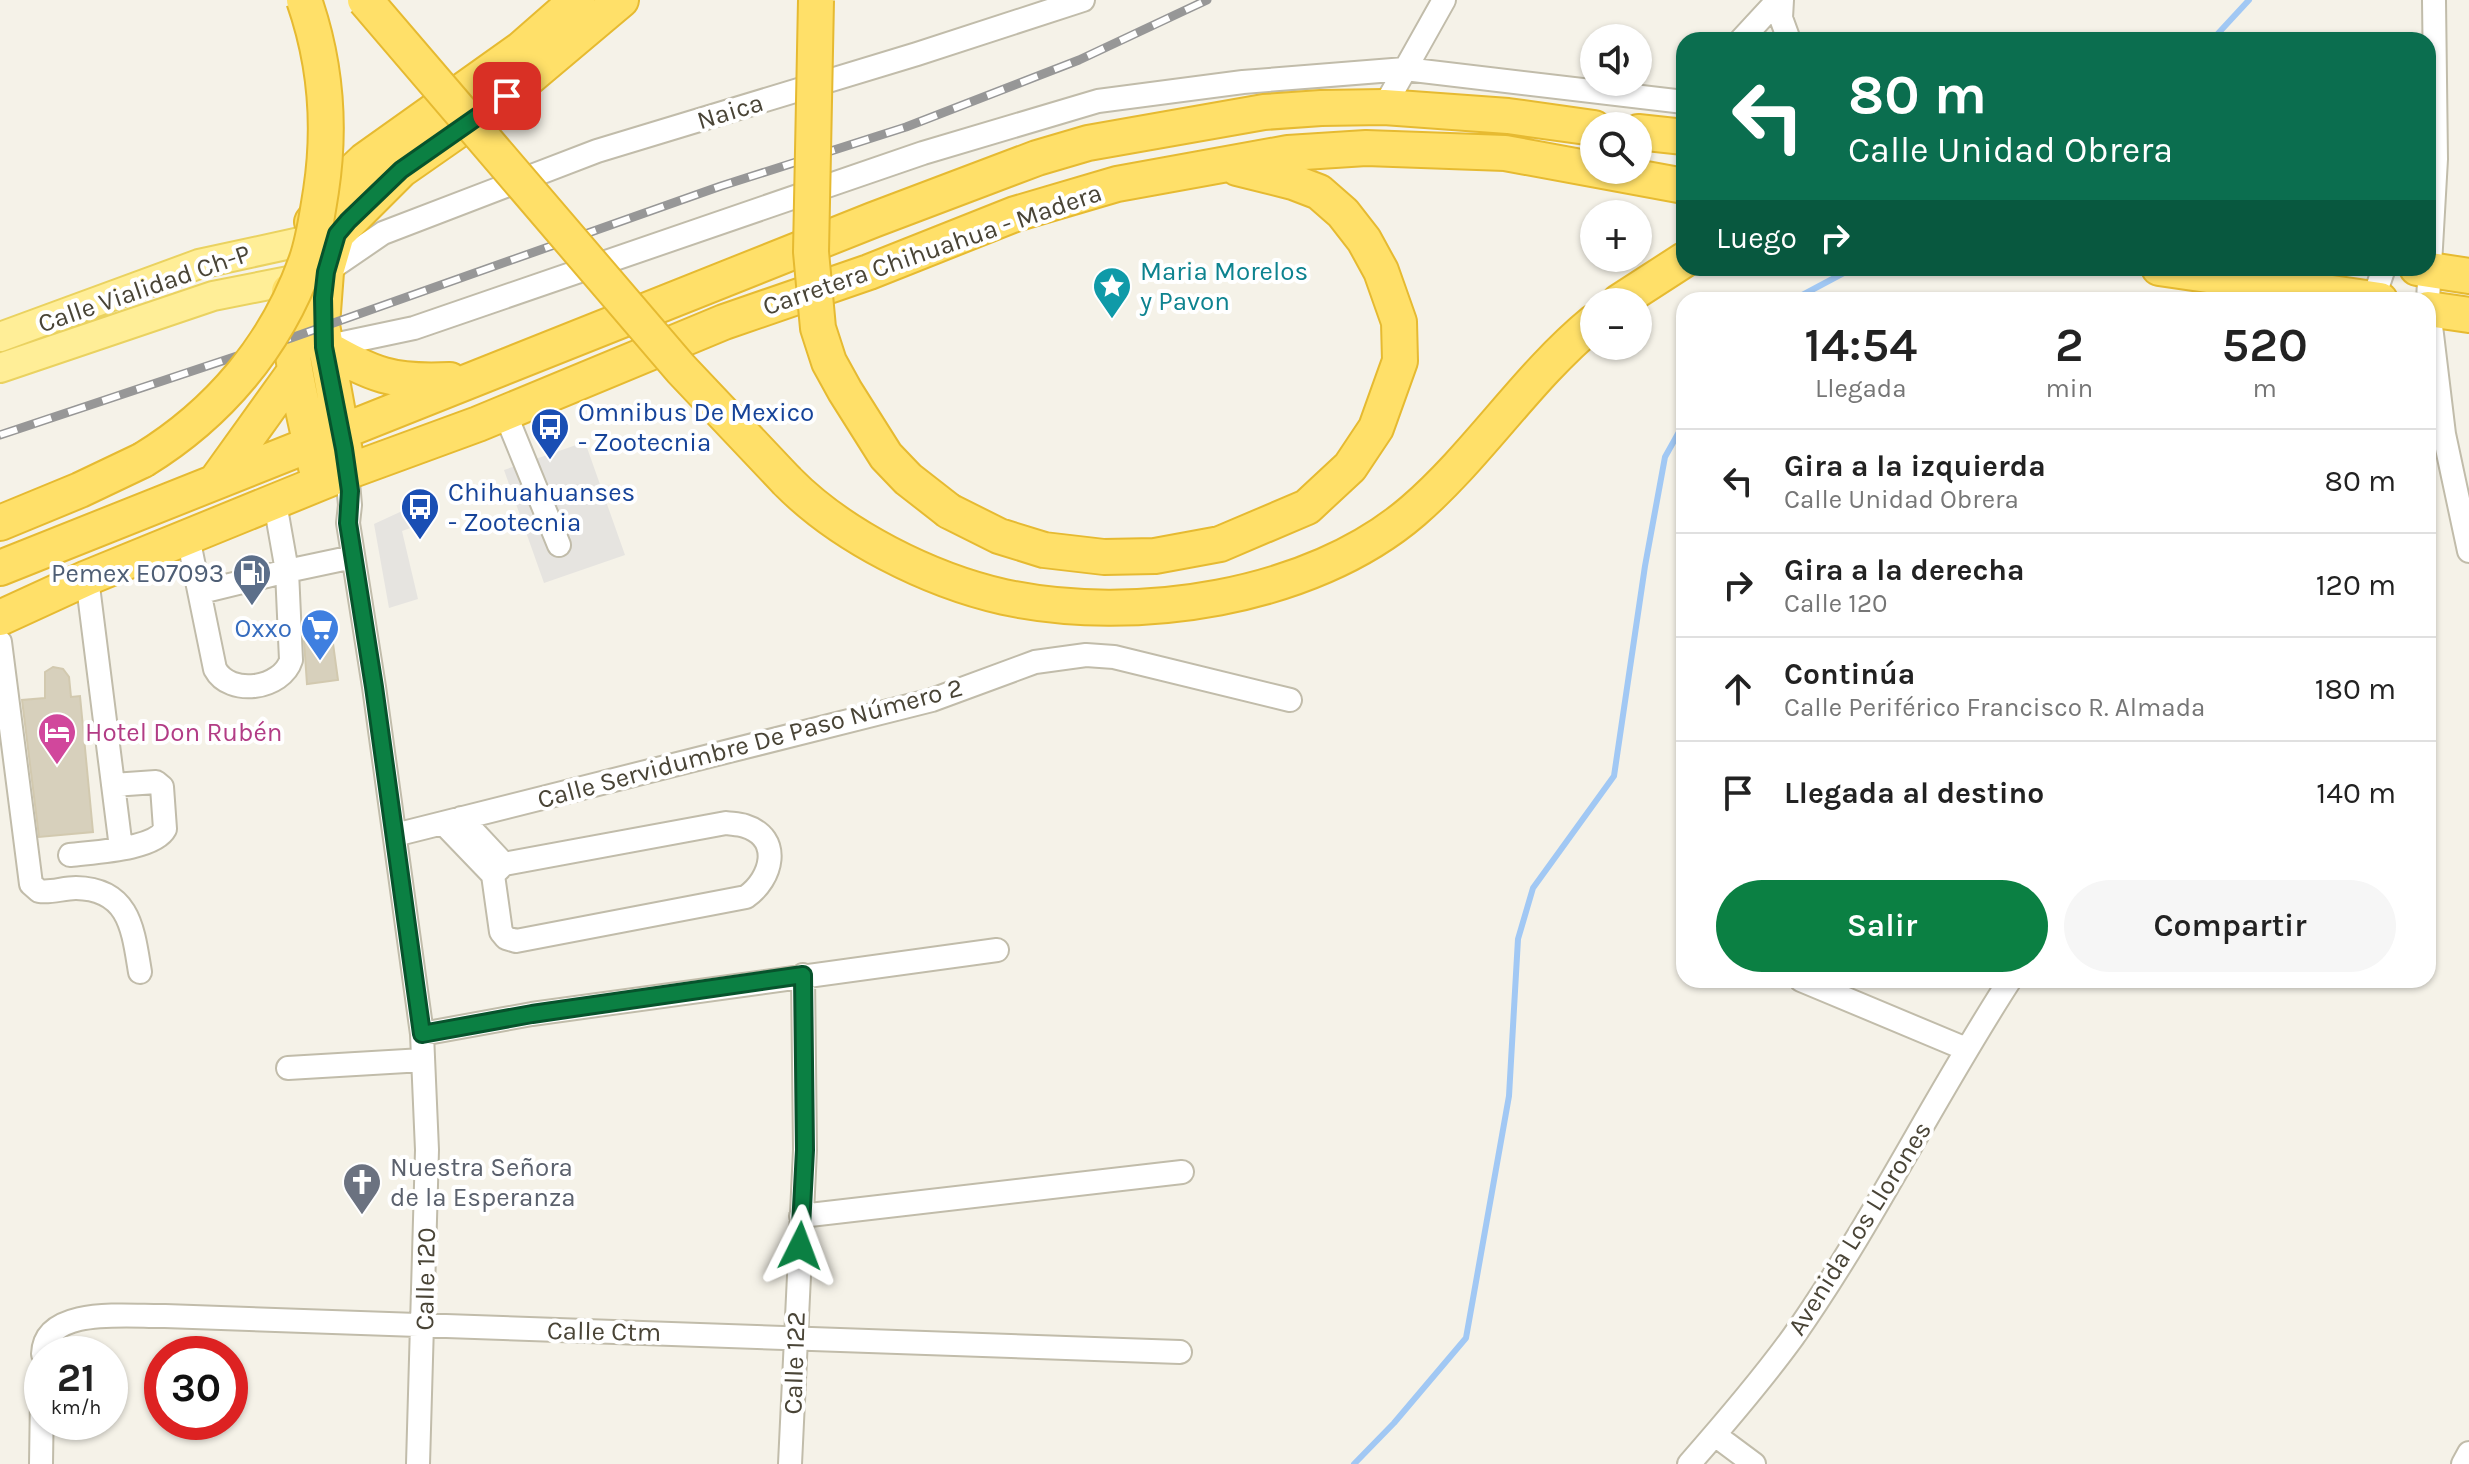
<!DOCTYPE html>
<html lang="es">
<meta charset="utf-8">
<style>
:root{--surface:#fff;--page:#f6f6f6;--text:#222;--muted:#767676;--line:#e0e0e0;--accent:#0b8043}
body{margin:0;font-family:Karla,sans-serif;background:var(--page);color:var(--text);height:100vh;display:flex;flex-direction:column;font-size:30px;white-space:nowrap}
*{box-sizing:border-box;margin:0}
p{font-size:26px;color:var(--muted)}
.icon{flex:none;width:44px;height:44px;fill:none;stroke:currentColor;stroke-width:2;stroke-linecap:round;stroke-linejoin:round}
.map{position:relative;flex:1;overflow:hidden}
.panel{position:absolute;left:1676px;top:292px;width:760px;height:696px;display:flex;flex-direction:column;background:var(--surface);border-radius:24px;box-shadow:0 2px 6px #0004}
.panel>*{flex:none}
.banner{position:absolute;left:1676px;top:32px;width:760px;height:244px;border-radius:24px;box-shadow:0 2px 6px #0004;background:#0b6e4f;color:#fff;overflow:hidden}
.buttons{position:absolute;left:1580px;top:24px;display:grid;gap:16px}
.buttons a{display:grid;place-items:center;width:72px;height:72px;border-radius:50%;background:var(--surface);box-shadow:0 2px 6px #0004;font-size:40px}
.speed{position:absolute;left:24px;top:1336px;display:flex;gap:16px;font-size:40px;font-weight:700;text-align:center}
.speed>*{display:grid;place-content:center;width:104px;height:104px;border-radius:50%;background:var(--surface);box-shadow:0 2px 6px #0004;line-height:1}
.speed small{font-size:20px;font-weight:400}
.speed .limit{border:12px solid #d22;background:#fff;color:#111}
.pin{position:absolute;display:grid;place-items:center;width:68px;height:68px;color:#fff;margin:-34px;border-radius:16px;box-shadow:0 4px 12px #0006}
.me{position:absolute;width:88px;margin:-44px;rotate:3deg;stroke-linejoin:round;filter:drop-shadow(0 0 6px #0008)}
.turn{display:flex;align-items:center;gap:28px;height:168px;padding:0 40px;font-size:36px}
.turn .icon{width:104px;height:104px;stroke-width:2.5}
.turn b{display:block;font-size:56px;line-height:68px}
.then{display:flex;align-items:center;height:76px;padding:0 40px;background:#0003;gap:16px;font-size:30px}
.eta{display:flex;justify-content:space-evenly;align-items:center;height:136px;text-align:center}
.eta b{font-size:48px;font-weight:600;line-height:56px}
.action{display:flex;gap:16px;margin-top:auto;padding:16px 40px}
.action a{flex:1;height:92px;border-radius:48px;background:var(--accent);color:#fff;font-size:32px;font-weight:600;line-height:92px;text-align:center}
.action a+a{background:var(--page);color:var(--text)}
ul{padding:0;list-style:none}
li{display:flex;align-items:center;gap:24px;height:104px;padding:0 40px;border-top:2px solid var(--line)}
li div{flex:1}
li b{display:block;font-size:30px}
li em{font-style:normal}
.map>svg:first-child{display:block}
</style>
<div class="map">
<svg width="2469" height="1464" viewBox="0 0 2469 1464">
<rect width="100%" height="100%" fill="#f5f2e8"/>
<path fill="#e6e4e0" d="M585,442L625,555L544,583L504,470Z
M426,500L436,519L402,531L418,599L389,608L374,524Z"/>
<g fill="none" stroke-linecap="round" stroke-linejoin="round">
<path stroke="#a1c8f4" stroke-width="6" d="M2212,40L2249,0
M1793,300L1853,268
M1354,1464L1394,1423L1466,1338L1509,1096L1518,939L1533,888L1614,776L1645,566L1665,457L1684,423"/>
</g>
<path fill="#d7d0bc" stroke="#d2c9af" stroke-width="2" d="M331,629L338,680L307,684L304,641L312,632Z
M53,667L63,669L69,677L71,697L80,696L93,832L39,837L22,700L45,698V672Z"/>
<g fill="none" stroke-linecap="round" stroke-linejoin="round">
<defs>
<path id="minor" d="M1782,0L1781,18L1789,40
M1741,40L1778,0
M1384,107L1444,0
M326,272L383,233L597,151L917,54L1083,0
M2373,300L2384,268
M2428,300L2436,159L2434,0
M2428,301L2444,434L2469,551
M324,347L414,328L923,153L1098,101L1243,82L1405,69L1684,102
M505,413L559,545
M347,472L350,505L348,523L374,687L422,1034L427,1150L418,1464
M188,537L215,669C230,697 282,689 291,660L287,571L353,557
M87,578L121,848
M201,592L287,571L275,503
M0,642L31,884L39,891C51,893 63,888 76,888C130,889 133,930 140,972
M461,818L504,864
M443,823L493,875L501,932L506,938L516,941L746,897C772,879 783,838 745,826C739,824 732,824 726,823L504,864L493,875
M395,835L932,700L1035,662L1086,655L1114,657L1290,700
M70,855C92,852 154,850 165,829L162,787L156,782L113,785
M1801,980L1966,1049
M422,1034L532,1014L997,950
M288,1068L423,1060
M801,1216L1182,1172
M43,1354C45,1305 130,1317 165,1316L1180,1352
M1715,1435L1754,1464
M41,1464L42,1395
M790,1464L805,1150L803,975
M1689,1464C1725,1423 1761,1381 1793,1337C1873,1223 1934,1097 2010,980
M2463,1464L2469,1453"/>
<path id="major" d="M0,337L199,264L332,235
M0,368L213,296L309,277"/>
<path id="highway" d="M1638,132L1684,137
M312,222L348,176L365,160L521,49L577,0
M2159,268L2380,300
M2417,268L2469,276
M289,291C287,351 303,409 316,467
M1619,302L1684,260
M2428,309L2469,315
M324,347C374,375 391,383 450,380
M345,452L322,325L326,272L337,234L401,170L507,96L621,0
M216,481L295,371
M787,481C841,536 929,580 1004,597C1134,625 1311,599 1413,511C1479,454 1527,377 1594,322
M949,511L999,536L1044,550L1104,557L1155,556L1220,544L1307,507L1350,467L1376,428L1400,361L1399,322L1381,271L1364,240L1343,213L1319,192L1293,182L1237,168
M0,523L80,490L143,460
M0,568L873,220L1037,158L1088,143L1264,112L1321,108L1384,107L1508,116L1594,128
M0,618L87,578L347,472L478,424L724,322L869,272L1015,214L1117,184L1288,153L1366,148L1505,153L1684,186"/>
</defs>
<use href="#minor" stroke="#c1bcaa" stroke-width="26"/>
<use href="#major" stroke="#ead260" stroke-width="32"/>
<use href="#highway" stroke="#e6ba31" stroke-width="38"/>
<use href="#minor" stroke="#fff" stroke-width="22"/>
<use href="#major" stroke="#ffee97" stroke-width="28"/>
<use href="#highway" stroke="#ffe069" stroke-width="34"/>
<defs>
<path id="rail" d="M0,435L291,338L721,186L906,127L1079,60L1207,0"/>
</defs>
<use href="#rail" stroke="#979797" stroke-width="9"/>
<use href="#rail" stroke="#fff" stroke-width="6" stroke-dasharray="18" stroke-linecap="butt"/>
<defs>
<path id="highway-bridge" d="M365,0L681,369L787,481
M816,0L811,252L818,328L829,362L845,391L886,456L908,479L949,511
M143,460C218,414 276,346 306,262C314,240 317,215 321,191C331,125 326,63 304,0"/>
</defs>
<use href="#highway-bridge" stroke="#e6ba31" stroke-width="38" stroke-linecap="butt"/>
<use href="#highway-bridge" stroke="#ffe069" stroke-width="34"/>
</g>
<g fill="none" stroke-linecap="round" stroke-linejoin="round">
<defs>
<path id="route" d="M507,96L401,170L348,221L337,234L326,272L323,298L324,347L344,449L350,491L348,523L374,687L422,1034L532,1014L803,975L805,1150L800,1246"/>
</defs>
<use href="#route" stroke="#07532c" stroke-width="20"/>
<use href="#route" stroke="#0b8043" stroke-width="14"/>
</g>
<defs>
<symbol id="sight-pin" viewBox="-11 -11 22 30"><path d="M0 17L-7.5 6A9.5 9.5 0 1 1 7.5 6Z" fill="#0f9aa8" stroke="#fff"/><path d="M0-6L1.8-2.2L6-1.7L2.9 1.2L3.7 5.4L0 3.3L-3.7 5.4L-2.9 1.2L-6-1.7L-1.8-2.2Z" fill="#fff"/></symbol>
<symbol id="bus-pin" viewBox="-11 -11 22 30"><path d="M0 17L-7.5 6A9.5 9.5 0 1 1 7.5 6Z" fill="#1a4fb4" stroke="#fff"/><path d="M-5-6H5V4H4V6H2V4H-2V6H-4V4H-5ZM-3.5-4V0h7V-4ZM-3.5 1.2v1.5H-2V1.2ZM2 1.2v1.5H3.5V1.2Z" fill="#fff"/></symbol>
<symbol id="fuel-pin" viewBox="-11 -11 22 30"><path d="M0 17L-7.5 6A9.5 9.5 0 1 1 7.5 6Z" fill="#5c6f8a" stroke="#fff"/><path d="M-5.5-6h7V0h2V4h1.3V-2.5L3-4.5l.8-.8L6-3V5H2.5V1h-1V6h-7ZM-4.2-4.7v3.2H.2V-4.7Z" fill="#fff"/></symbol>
<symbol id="supermarket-pin" viewBox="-11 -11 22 30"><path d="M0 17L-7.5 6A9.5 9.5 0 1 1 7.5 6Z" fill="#3f7fe0" stroke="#fff"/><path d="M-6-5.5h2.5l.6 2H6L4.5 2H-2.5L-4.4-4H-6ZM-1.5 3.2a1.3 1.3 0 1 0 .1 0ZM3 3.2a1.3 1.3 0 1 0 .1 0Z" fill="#fff"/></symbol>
<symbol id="hotel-pin" viewBox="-11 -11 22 30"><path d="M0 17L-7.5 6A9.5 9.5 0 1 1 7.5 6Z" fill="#d1479c" stroke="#fff"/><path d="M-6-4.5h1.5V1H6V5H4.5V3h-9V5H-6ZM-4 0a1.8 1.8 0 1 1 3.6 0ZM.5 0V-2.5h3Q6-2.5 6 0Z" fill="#fff"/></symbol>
<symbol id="church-pin" viewBox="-11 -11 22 30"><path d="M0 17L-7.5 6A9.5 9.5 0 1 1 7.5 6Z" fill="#6b7280" stroke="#fff"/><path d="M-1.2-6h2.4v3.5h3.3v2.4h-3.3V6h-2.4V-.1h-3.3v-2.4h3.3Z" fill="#fff"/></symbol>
</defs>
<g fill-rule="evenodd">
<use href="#sight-pin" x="1090" y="264" width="44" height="60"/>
<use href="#bus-pin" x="528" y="405" width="44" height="60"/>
<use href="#bus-pin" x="398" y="485" width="44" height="60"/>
<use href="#fuel-pin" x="230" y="551" width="44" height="60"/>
<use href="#supermarket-pin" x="298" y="606" width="44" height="60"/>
<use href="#hotel-pin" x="35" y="710" width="44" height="60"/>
<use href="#church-pin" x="340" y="1160" width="44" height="60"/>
</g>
<g text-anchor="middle" stroke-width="8" stroke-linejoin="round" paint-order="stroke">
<g font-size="26" fill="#494436" stroke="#fff">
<text transform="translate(730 111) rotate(-17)" y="9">Naica</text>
<text transform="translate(932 249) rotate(-19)" y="9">Carretera Chihuahua - Madera</text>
<text transform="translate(144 288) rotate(-19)" y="9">Calle Vialidad Ch-P</text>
<text transform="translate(750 743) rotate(-15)" y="9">Calle Servidumbre De Paso Número 2</text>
<text transform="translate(1859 1228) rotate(-58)" y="9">Avenida Los Llorones</text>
<text transform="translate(425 1279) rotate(-89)" y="9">Calle 120</text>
<text transform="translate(604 1331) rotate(1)" y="9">Calle Ctm</text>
<text transform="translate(794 1363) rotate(-88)" y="9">Calle 122</text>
</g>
<g font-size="26" fill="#0d838f" stroke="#fff" text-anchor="start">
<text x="1140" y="280">Maria Morelos<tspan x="1140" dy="30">y Pavon</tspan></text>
</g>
<g font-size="26" fill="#164399" stroke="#fff" text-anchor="start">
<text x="578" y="421">Omnibus De Mexico<tspan x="578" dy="30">- Zootecnia</tspan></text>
<text x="448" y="501">Chihuahuanses<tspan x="448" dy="30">- Zootecnia</tspan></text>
</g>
<g font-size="26" fill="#4e5e75" stroke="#fff" text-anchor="end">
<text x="224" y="582">Pemex E07093</text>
</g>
<g font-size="26" fill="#366cbe" stroke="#fff" text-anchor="end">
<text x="292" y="637">Oxxo</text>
</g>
<g font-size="26" fill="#b23c85" stroke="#fff" text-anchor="start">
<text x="85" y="741">Hotel Don Rubén</text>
</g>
<g font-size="26" fill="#5b616d" stroke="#fff" text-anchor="start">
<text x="390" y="1176">Nuestra Señora<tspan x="390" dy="30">de la Esperanza</tspan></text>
</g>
</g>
</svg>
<div class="buttons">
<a><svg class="icon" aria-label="sound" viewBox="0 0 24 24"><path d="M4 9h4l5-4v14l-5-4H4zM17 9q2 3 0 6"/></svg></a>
<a><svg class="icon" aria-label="search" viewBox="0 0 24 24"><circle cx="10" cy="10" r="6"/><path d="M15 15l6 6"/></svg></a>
<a>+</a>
<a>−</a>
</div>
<div class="speed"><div>21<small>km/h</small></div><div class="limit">30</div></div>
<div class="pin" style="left:507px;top:96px;background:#d93025"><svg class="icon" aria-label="arrive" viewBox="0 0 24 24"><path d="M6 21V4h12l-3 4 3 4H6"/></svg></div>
<svg class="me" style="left:800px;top:1246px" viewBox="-20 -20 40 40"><path d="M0-17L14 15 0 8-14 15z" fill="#0b8043" stroke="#fff" stroke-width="4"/></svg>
<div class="banner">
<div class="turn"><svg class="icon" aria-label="left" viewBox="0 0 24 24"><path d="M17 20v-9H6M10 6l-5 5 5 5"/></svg><div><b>80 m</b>Calle Unidad Obrera</div></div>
<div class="then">Luego<svg class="icon" aria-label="right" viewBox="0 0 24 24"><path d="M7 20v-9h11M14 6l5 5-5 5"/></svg></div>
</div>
<section class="panel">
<div class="eta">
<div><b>14:54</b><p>Llegada</p></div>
<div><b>2</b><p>min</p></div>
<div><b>520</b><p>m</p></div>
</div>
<ul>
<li><svg class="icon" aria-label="left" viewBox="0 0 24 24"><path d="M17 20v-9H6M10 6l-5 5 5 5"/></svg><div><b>Gira a la izquierda</b><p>Calle Unidad Obrera</p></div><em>80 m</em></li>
<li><svg class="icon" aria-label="right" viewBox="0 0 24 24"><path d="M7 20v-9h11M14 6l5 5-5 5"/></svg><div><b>Gira a la derecha</b><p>Calle 120</p></div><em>120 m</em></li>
<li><svg class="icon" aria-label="ahead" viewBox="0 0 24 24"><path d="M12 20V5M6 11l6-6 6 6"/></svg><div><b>Continúa</b><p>Calle Periférico Francisco R. Almada</p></div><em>180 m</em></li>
<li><svg class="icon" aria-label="arrive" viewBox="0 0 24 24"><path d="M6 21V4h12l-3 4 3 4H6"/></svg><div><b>Llegada al destino</b></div><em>140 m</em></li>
</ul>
<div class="action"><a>Salir</a><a>Compartir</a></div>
</section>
</div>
